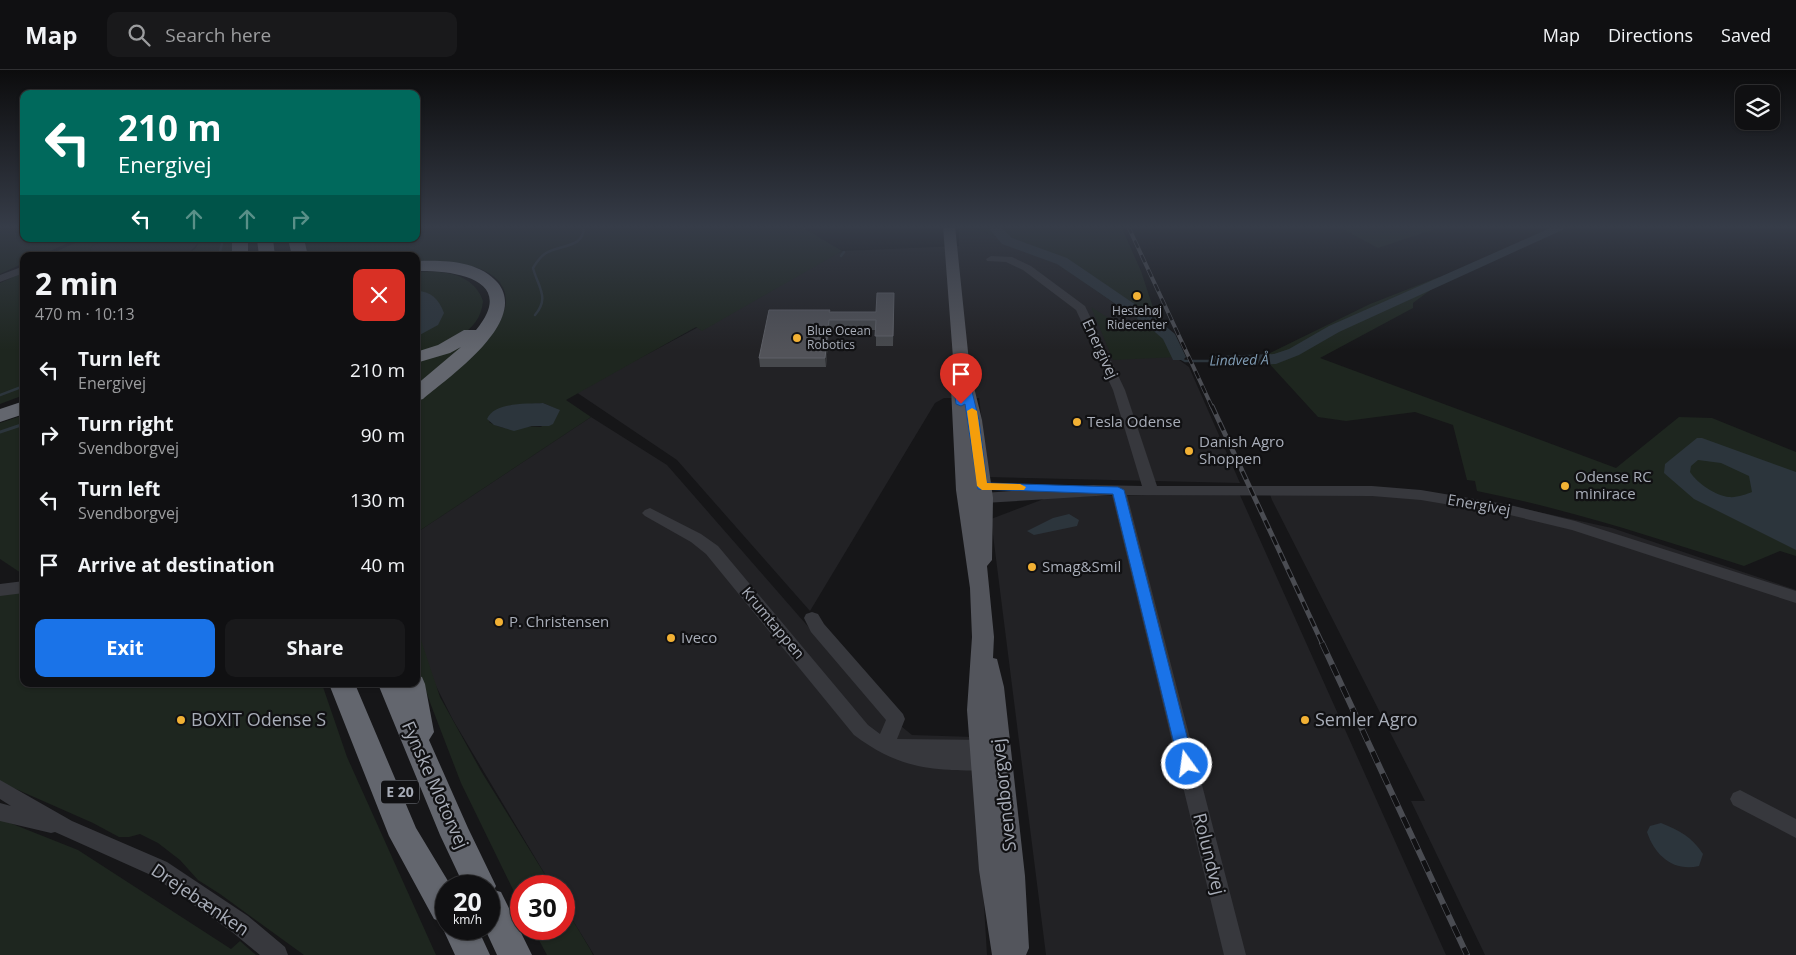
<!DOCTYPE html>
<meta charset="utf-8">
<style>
:root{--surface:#101012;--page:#19191b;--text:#f1f3f6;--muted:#9c9d9f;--line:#303032;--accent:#1a73e8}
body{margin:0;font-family:"Open Sans",sans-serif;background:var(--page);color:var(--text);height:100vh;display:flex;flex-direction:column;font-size:19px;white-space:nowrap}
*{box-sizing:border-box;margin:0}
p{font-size:16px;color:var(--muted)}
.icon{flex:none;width:28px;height:28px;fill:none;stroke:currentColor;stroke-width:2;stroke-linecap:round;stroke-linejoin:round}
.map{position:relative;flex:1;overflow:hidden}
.side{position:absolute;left:20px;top:182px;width:400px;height:435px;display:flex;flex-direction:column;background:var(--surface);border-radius:10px;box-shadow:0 1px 4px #0004,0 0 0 1px var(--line)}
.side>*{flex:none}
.banner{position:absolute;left:20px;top:20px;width:400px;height:152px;border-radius:10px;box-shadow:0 1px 4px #0004,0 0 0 1px var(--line);background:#00695c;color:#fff;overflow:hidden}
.tools{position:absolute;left:1735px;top:15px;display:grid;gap:10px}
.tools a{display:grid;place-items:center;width:45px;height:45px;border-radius:10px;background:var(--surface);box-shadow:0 1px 4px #0004,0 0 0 1px var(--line);font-size:25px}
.speed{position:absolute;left:435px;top:805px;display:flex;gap:10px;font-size:25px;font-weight:700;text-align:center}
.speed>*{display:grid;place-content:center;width:65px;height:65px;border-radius:50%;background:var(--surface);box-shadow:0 1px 4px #0004,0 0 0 1px var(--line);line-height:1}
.speed small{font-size:12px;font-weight:400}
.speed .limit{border:8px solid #d22;background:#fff;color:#111}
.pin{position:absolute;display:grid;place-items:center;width:42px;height:42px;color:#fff;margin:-51px -21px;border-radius:50% 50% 50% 0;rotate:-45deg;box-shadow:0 0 5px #0007}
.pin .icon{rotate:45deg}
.me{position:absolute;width:55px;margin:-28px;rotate:346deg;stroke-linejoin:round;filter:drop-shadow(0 0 4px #0008)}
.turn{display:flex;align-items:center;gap:18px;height:105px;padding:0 15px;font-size:22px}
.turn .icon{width:65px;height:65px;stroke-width:2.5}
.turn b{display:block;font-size:35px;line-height:42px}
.lanes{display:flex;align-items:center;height:48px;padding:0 15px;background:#0003;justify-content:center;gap:25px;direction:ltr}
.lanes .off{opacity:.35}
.round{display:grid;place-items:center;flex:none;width:52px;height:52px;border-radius:10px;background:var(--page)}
.summary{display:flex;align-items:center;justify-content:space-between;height:85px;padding:0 15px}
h1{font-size:30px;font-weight:700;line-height:38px}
.button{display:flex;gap:10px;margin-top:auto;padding:10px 15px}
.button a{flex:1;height:58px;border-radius:10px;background:var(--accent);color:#fff;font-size:20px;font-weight:700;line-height:58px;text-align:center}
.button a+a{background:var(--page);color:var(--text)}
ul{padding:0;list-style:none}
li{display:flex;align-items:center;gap:15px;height:65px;padding:0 15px}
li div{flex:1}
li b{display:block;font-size:19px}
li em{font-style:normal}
header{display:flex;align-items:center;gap:30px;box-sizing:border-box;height:70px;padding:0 25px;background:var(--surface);border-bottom:1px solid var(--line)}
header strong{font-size:24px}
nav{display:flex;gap:28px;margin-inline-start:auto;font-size:18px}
.search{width:350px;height:45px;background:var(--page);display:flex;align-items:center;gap:12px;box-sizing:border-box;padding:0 18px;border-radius:10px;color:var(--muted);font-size:19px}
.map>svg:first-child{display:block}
</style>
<header>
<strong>Map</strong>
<div class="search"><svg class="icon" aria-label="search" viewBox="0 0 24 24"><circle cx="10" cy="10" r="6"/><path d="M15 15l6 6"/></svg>Search here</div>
<nav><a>Map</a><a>Directions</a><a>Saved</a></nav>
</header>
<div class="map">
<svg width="1796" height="885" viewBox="0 0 1796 885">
<rect width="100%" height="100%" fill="#161618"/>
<path fill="#222225" d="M959,156H970L1055,192L1162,266L1175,287L1189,297L1240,413L989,407L979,328H944L935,333L810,541L677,390L576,322L842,181L959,176Z
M106,169H200L201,170L186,186H88L92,176Z
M591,347L667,395L880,639L912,665L974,667L987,885H594L564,836V816H552L453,650L433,610L416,558V463Z
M1267,416L1410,420L1521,438L1612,458L1796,520V885H1485L1411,731H1425L1272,430Z
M1239,423L1446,885H1046L991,449L1049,427Z"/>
<path fill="#1e261f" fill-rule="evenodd" d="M0,156H24V169H77L39,186H24V193L0,204Z
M416,156H800L842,181L702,261L696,257L566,330L591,347L416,463V333L494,260C516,231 507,205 471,196C454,192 434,193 416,192V186H307L302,169H416ZM543,333L557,339L541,357C519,354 513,365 489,352L509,336Z
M970,156H1121L1141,201L1160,259L1174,273L1178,287L1113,290L1091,237L1129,261L1146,255L1055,192Z
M1337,156H1444L1378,178Z
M84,169H106L92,176L88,186L55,182Z
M200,169H234L233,186H186L196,178Z
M24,202V325L0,334V213Z
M416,202C442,200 474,203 483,231C480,266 444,273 416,285Z
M1439,207L1444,210L1413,233V238L1320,288L1616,398L1679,347L1712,348L1796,382V486L1780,481L1744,496C1656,468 1568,439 1477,421L1475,411L1467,410L1453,355L1415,342L1346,351L1318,347L1266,290L1210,296L1209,287L1264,286L1370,234Z
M472,271L416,320V290Z
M24,345V505L0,489V353Z
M24,520V614H322L347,687L436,885H304L220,824L198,810L180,790L158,773L140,764L129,767H119L93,753L0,712V525Z
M416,555L440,627L481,701L552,816H521V836L461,713L431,635L416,592Z
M0,749L78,780L231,879L240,871L256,885H0Z
M564,836L590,879L593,885H547L533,859H564Z"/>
<path fill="#2c353c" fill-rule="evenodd" d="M416,221C431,221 439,229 444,243L438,255L416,267Z
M543,333L560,340L553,354L549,356H532L514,361L494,355L487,349C494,332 527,334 543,333Z
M1697,368H1702L1796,402V480L1694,429L1664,403L1665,394ZM1698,390L1721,393L1749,406L1752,422C1747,424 1736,428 1729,427C1716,426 1697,413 1690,402L1691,396Z
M1069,444L1079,450L1077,456L1034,465L1027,461L1053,448Z
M1661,753C1679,760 1692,767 1703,784L1699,796C1674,802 1655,786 1647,762L1650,756Z"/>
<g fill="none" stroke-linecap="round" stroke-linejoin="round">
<path stroke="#2c353c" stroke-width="2.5" d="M801,156L804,158
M219,186L223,169
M841,186L844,182
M535,245C550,228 538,217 533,198C536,193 540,187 546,183C561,174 584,179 584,156
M1178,287L1185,291H1215
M0,325L24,316"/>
<path stroke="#2c353c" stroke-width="3" d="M0,362L24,354"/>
<path fill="#2c353c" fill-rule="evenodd" d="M987,156H1000L1012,168L1067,188L1158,250L1175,264L1186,287L1183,290H1173L1163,269L1148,256L1057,194L1002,174Z
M1555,156H1571L1339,262L1299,285L1276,294L1215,296L1207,291L1215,286L1274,284L1289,279L1329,256Z"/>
<path fill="#37383d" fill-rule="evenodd" d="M991,186L1012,187L1031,196L1085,236L1125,320L1157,416H1372L1421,420L1510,435L1575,451L1796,521V533L1572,460L1510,445L1421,430L1372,426L1127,425L1246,885H1224L1112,425L984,433L977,428L984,423L1093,415L1142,416L1113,320L1076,240L1023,200L1006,192L987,191L986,189Z
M24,196V203L0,212V205Z
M650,438L701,464L718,476L868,655L880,664L886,650L811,562L804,548L806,544L812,542L818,544L824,554L903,644L905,649L897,669L990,670L997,672L1000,678L997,684L992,685L998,687L1001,693L998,699L991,701C934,700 902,701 854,665L706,484L691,472L645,446L642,443L645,440Z
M24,511V523L0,526V514Z
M0,710L72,751L167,792L248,846L285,877L288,885H260L232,862L153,806L55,762L51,763L0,751V733L11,736L0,729Z
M1740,720L1796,749V768L1733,735L1730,729L1733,723Z"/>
<path fill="#53555c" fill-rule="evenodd" d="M943,156H955L970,301L982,350L993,428L992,490L987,496L994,567L993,588L997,589L1004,617L1025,806L1029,878L1026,885H992L979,800L967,640L972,567L970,518L956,420L951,318L954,301Z"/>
<path fill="#63666e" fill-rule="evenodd" d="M232,169H248V186H232Z
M257,169H273L275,186H259Z
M288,169H304L308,186H292Z
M416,191C443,190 479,190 498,213C529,252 449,307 423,329L416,331V315L461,277L450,283L416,293V282L438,275L464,260H476C518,209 454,200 416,201Z
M24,331V344L0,352V339Z
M416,605L422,607L425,614L434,662L429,670L468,758L496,816L494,820L501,822L532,885H497L485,859H489V816H464L440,765L378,614H416Z
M329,614H355L416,758L451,816H446V859H478L490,885H455L443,859L446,854L434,849L389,766Z"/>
<defs>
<path id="rail-far2" d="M1128,156L1212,337"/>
<path id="rail-far1" d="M1212,336L1323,575"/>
<path id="rail" d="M1322,573L1467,885"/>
</defs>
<use href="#rail-far2" stroke="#4a4c52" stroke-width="4"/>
<use href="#rail-far1" stroke="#4a4c52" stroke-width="5"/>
<use href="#rail" stroke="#4a4c52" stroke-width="6"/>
<use href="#rail-far2" stroke="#111113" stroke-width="2.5" stroke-dasharray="8" stroke-linecap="butt"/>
<use href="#rail-far1" stroke="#111113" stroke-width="3" stroke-dasharray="9" stroke-linecap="butt"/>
<use href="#rail" stroke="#111113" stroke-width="4.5" stroke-dasharray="12" stroke-linecap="butt"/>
</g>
<path fill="#47494d" d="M894,223L893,276H876V260H829L826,297H760L759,288L830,242H876Z"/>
<path fill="#2f3033" d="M829,250V260L826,297L825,288Z"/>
<path fill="#525359" stroke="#5f6168" d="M877,223H894L893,266H875L876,250H829L825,288H759L769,240H830L829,242H876Z"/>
<linearGradient id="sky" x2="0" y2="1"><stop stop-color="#0c0c0d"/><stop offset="0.56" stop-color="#363c48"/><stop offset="1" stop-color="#363c48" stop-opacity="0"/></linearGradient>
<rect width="1796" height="280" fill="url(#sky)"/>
<path fill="#1a73e8" stroke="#114b97" d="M962,298L967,301L979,350L987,413L1118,417L1124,420L1194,694L1192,699L1187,700L1182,699L1179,694L1113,424L978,419L965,334L961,336L956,334L954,318L957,301Z"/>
<path fill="#f59e0b" d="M972,338L977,341L987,413L1020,414L1026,417L1024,420H982L977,416L967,341Z"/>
<g fill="#f2b134" stroke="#111113" stroke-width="2">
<circle cx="1137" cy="226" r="5"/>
<circle cx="797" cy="268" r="5"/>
<circle cx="1077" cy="352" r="5"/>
<circle cx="1189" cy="381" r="5"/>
<circle cx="1565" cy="416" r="5"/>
<circle cx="1032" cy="497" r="5"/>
<circle cx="499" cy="552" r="5"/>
<circle cx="671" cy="568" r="5"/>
<circle cx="181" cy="650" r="5"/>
<circle cx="1305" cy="650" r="5"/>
</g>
<g text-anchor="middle" stroke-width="4.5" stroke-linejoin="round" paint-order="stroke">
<g font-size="12" fill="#a8adb8" stroke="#111113">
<text x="1137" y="245">Hestehøj<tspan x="1137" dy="14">Ridecenter</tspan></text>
<text x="807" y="265" text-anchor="start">Blue Ocean<tspan x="807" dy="14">Robotics</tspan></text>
</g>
<g font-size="14" font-style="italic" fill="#7f9bb3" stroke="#111113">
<text transform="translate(1239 290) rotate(-1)" y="5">Lindved Å</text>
</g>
<rect fill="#111113" stroke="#7b7e86" stroke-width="1" x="381" y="710.5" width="38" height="23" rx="4"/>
<g font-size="14" font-weight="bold" fill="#a8adb8">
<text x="400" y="727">E 20</text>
</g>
<g font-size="15" fill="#a8adb8" stroke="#111113">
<text transform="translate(1100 279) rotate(65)" y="5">Energivej</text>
<text transform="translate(1479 435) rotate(10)" y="5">Energivej</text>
<text transform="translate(773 553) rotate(50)" y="5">Krumtappen</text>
</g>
<g font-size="15" fill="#a8adb8" stroke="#111113" text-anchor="start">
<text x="1087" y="357">Tesla Odense</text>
<text x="1199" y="377">Danish Agro<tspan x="1199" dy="17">Shoppen</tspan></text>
<text x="1575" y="412">Odense RC<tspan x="1575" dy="17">minirace</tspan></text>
<text x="1042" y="502">Smag&amp;Smil</text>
<text x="509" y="557">P. Christensen</text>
<text x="681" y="573">Iveco</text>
</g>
<g font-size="18" fill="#a8adb8" stroke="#111113" text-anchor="start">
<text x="191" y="656">BOXIT Odense S</text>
<text x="1315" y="656">Semler Agro</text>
</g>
<g font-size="18" fill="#a8adb8" stroke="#111113">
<text transform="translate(435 715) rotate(66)" y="6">Fynske Motorvej</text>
<text transform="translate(1004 725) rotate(-96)" y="6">Svendborgvej</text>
<text transform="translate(1209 784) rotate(76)" y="6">Rolundvej</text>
<text transform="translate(200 830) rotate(34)" y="6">Drejebænken</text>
</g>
</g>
</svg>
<div class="tools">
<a><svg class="icon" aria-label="layers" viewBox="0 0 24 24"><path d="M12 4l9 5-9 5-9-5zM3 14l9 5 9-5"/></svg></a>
</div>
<div class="speed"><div>20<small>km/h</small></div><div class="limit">30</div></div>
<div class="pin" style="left:961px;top:334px;background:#d93025"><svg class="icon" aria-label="arrive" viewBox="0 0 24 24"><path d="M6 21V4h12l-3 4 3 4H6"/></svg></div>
<svg class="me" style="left:1187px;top:694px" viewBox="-20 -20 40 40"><circle r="17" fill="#1a73e8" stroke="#fff" stroke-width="3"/><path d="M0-11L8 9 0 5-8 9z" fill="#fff"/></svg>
<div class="banner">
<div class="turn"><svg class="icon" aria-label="left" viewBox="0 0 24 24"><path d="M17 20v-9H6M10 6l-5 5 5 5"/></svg><div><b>210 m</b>Energivej</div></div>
<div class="lanes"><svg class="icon" aria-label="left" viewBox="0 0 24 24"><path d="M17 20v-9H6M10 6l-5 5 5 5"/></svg><svg class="icon off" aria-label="ahead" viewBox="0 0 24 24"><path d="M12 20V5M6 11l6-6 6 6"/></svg><svg class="icon off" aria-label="ahead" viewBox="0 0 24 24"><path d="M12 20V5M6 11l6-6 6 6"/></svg><svg class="icon off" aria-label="right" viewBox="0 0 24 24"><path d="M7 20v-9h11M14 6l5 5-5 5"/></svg></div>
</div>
<section class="side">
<div class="summary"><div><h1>2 min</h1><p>470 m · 10:13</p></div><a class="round" style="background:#d93025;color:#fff"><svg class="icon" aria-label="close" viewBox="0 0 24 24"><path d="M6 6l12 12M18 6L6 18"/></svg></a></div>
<ul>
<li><svg class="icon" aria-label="left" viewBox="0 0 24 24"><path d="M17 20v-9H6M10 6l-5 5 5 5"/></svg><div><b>Turn left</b><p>Energivej</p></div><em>210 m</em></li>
<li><svg class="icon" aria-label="right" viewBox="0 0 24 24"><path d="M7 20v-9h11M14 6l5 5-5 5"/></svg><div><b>Turn right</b><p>Svendborgvej</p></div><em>90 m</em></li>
<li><svg class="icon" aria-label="left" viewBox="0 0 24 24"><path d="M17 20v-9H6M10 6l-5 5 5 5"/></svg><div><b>Turn left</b><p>Svendborgvej</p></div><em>130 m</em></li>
<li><svg class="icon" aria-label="arrive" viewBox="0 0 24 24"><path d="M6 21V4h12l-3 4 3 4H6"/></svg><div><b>Arrive at destination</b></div><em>40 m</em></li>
</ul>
<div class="button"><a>Exit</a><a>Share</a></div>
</section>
</div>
